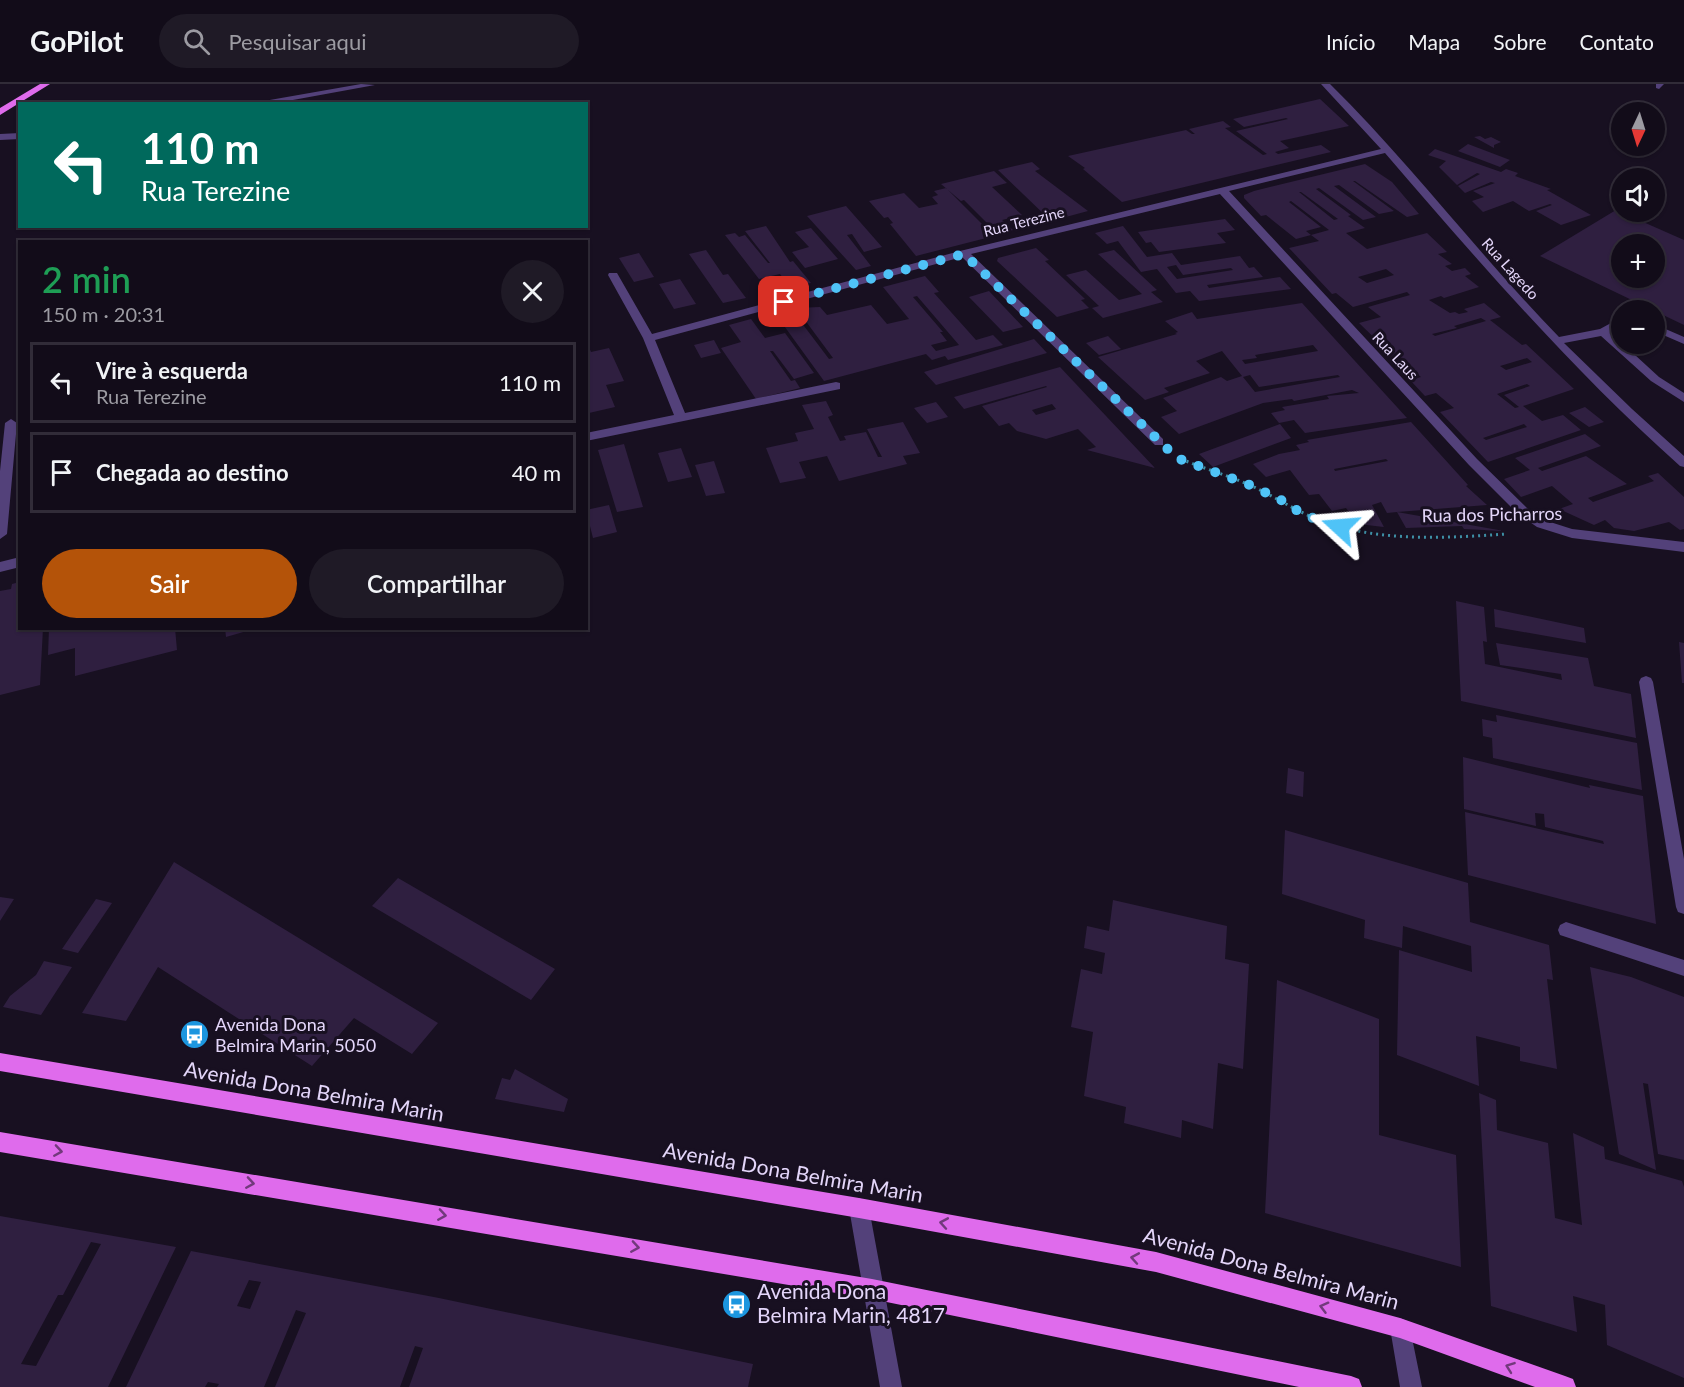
<!DOCTYPE html>
<html lang="pt">
<meta charset="utf-8">
<style>
:root{--surface:#120c19;--page:#1f1a26;--text:#f1f3f6;--muted:#9c9ba2;--line:#312c38;--accent:#b45309}
body{margin:0;font-family:Lato,sans-serif;background:var(--page);color:var(--text);height:100vh;display:flex;flex-direction:column;font-size:22px;white-space:nowrap}
*{box-sizing:border-box;margin:0}
p{font-size:20px;color:var(--muted)}
.icon{flex:none;width:33px;height:33px;fill:none;stroke:currentColor;stroke-width:2;stroke-linecap:round;stroke-linejoin:round}
.map{position:relative;flex:1;overflow:hidden}
.drawer{position:absolute;left:18px;top:156px;width:570px;height:390px;display:flex;flex-direction:column;background:var(--surface);border-radius:0px;box-shadow:0 2px 4px #0004,0 0 0 2px var(--line)}
.drawer>*{flex:none}
.banner{position:absolute;left:18px;top:18px;width:570px;height:126px;border-radius:0px;box-shadow:0 2px 4px #0004,0 0 0 2px var(--line);background:#00695c;color:#fff;overflow:hidden}
.needle{width:39px;rotate:184deg}
.buttons{position:absolute;left:1611px;top:18px;display:grid;gap:12px}
.buttons a{display:grid;place-items:center;width:54px;height:54px;border-radius:50%;background:var(--surface);box-shadow:0 2px 4px #0004,0 0 0 2px var(--line);font-size:30px}
.pin{position:absolute;display:grid;place-items:center;width:51px;height:51px;color:#fff;margin:-26px;border-radius:12px;box-shadow:0 3px 9px #0006}
.me{position:absolute;width:66px;margin:-33px;rotate:289deg;stroke-linejoin:round;filter:drop-shadow(0 0 4px #0008)}
.turn{display:flex;align-items:center;gap:21px;height:126px;padding:0 24px;font-size:27px}
.turn .icon{width:78px;height:78px;stroke-width:2.5}
.turn b{display:block;font-size:42px;line-height:51px}
.round{display:grid;place-items:center;flex:none;width:63px;height:63px;border-radius:32px;background:var(--page)}
.summary{display:flex;align-items:center;justify-content:space-between;height:102px;padding:0 24px}
h1{font-size:36px;font-weight:600;line-height:45px;color:#1e9e55}
.primary-button{display:flex;gap:12px;margin-top:auto;padding:12px 24px}
.primary-button a{flex:1;height:69px;border-radius:36px;background:var(--accent);color:#fff;font-size:24px;font-weight:600;line-height:69px;text-align:center}
.primary-button a+a{background:var(--page);color:var(--text)}
ul{padding:0;list-style:none}
li{display:flex;align-items:center;gap:18px;height:81px;margin:0 12px 9px;padding:0 12px;border:3px solid var(--line);border-radius:0px}
li div{flex:1}
li b{display:block;font-size:22px}
li em{font-style:normal}
header{display:flex;align-items:center;gap:36px;box-sizing:border-box;height:84px;padding:0 30px;background:var(--surface);border-bottom:2px solid var(--line)}
header strong{font-size:28px}
nav{display:flex;gap:33px;margin-inline-start:auto;font-size:21px}
.search{width:420px;height:54px;background:var(--page);display:flex;align-items:center;gap:15px;box-sizing:border-box;padding:0 21px;border-radius:33px;color:var(--muted);font-size:22px}
.map>svg:first-child{display:block}
</style>
<header>
<strong>GoPilot</strong>
<div class="search"><svg class="icon" aria-label="search" viewBox="0 0 24 24"><circle cx="10" cy="10" r="6"/><path d="M15 15l6 6"/></svg>Pesquisar aqui</div>
<nav><a>Início</a><a>Mapa</a><a>Sobre</a><a>Contato</a></nav>
</header>
<div class="map">
<svg width="1684" height="1303" viewBox="0 0 1684 1303">
<rect width="100%" height="100%" fill="#181021"/>
<path fill="#2f1f40" fill-rule="evenodd" d="M1320,15L1349,42L1280,57L1289,64L1275,68L1278,70L1321,61L1331,68L1122,118L1083,85L1085,84L1068,72L1186,46L1192,50H1195L1189,45L1223,37L1231,43L1225,44L1263,71L1267,70L1236,47L1288,35L1286,34L1244,43L1233,35Z
M1480,52L1485,55L1491,53L1501,58L1494,61V64L1474,53Z
M1468,60L1510,76L1500,83L1458,67Z
M1435,65L1501,88L1506,85L1518,89L1515,92L1551,105L1547,106L1591,131L1561,141L1536,127L1552,121L1550,120L1529,127L1513,117L1483,128L1472,117L1484,113L1473,107L1495,99L1491,98L1465,109L1458,102L1480,90L1477,89L1457,101L1439,83L1446,77L1428,71Z
M1032,78L1040,85L1035,87L1088,127L1051,137L998,86Z
M1365,80L1392,98L1419,130L1407,133L1355,97H1353L1394,127L1379,130L1339,101L1334,102L1376,133L1363,136L1319,104L1316,105L1351,131L1348,132L1365,144L1346,149L1367,165L1427,149L1447,168L1438,170L1452,180L1445,182L1452,187L1465,184L1471,190L1465,192L1479,203L1444,214L1441,212L1429,216L1450,229L1455,228L1459,230L1468,228L1464,225L1484,219L1501,233L1490,236L1522,261L1526,260L1574,305L1523,322L1542,337L1563,331L1581,346L1488,378L1440,328L1454,324L1436,309L1425,312L1410,296L1421,293L1406,280L1400,282L1389,272L1388,267L1359,239L1381,233L1368,223L1410,211L1407,208L1353,223L1336,209L1332,210L1289,164L1319,157L1311,151L1329,146L1291,117L1289,118L1321,143L1306,147L1311,151L1296,155L1266,131L1261,132L1244,114V111L1254,107ZM1299,108H1301L1338,135L1334,136ZM1386,185L1394,191L1367,199L1358,193ZM1481,234L1486,237L1435,252L1432,250L1457,244L1454,242ZM1527,274L1532,278L1506,286L1500,282ZM1527,300L1530,302L1504,311L1519,323L1515,324L1497,310ZM1524,340L1527,343L1486,356L1483,354Z
M994,87L1007,99L992,103L1022,131L1002,136L1013,146L998,150L964,116L961,117L941,100Z
M946,104L994,152L916,172L890,140L893,139L888,133L884,134L869,117L904,109L919,124L938,120L932,113L938,111L934,107Z
M846,122L882,163L864,168L852,150L847,151L871,182L856,186L807,132Z
M1616,126L1684,156V241L1540,172ZM1622,160H1654V194H1622Z
M1225,135L1235,146L1217,149L1226,159L1159,168L1151,158L1146,159L1138,148Z
M766,142L790,178L793,177L811,199L790,203L780,190L759,195L725,151L735,149L739,153L745,151L768,179H770L745,147Z
M1123,142L1147,173L1172,169L1181,181L1240,172L1249,184L1254,183L1263,193L1207,201L1209,204L1280,193L1291,205L1199,217L1190,207L1176,209L1157,185L1141,188L1118,157L1107,160L1095,149ZM1176,181L1183,191L1231,184L1233,186L1177,195L1167,183Z
M811,144L838,175L805,184L792,168L809,163L795,148Z
M1036,164L1049,176L1045,177L1085,215L1081,216L1089,224L1057,233L997,177L998,174Z
M706,166L723,191L728,190L746,214L723,219L689,170Z
M1114,166L1157,206L1151,208L1163,218L1103,234L1092,224L1099,222L1066,191L1086,186L1119,216L1142,210L1098,170Z
M639,169L654,193L634,198L619,174Z
M925,192L939,208L934,209L976,256L993,251L1003,261L948,276L945,272L932,276L926,270L824,297L782,239L798,234L829,275L833,274L796,224L820,223L827,231L871,221L887,240L909,235L883,203ZM917,212L959,261L936,267L931,261L947,257L940,248H943L913,213Z
M680,195L696,220L674,225L659,200Z
M989,207L1023,243L1003,248L969,213Z
M1302,219L1407,334L1305,349L1294,336L1279,339L1271,329L1285,326L1282,323L1329,315L1327,312L1359,309L1352,306L1294,317L1292,315L1263,319L1179,350L1161,333L1177,327L1163,314L1221,293L1227,297L1242,292L1222,267L1196,277L1210,289L1164,304L1169,308L1145,316L1098,273L1177,250L1175,249L1178,248L1165,237L1192,228L1197,235ZM1313,261L1318,267L1245,280L1242,276L1257,274L1255,271ZM1250,291L1259,303L1338,291L1340,293L1255,308L1243,293Z
M751,235L765,254L785,249L814,289L794,295L773,267H770L791,297L795,296L800,304L756,315L721,264L741,258L729,241Z
M1108,252L1121,265L1099,271L1086,259Z
M1034,255L1047,269L936,301L924,288Z
M586,256L591,268L609,264L624,297L606,301L615,323L589,329L586,323Z
M714,256L721,269L701,274L694,261Z
M1060,283L1090,315L1155,384L1087,366L1096,363L1078,345L1046,355L1017,347L1009,339L999,342L982,322L1047,303L1046,302L964,325L954,313ZM1052,320L1056,325L1036,331L1032,326Z
M826,317L833,331L828,333L840,357L846,356L844,352L866,348L878,373H882L867,345L903,338L920,369L903,372L907,380L839,397L827,372L799,378L806,394L780,399L766,364L798,357L795,349L814,345L802,321Z
M936,318L948,333L927,339L914,324Z
M1585,323L1604,338L1589,343L1569,329Z
M1411,338L1468,401L1466,402L1487,421L1397,428L1504,447L1464,445L1462,442L1406,444L1397,428L1387,429L1381,418L1372,421L1384,443L1358,440L1346,424L1332,427L1319,410L1309,411L1290,386L1266,393L1253,380L1279,370L1300,366L1296,361L1309,358L1307,356ZM1386,375L1388,377L1335,387L1334,385Z
M1280,340L1291,354L1213,383L1199,370Z
M1585,350L1601,362L1538,384L1542,387L1586,372L1627,400L1588,414L1593,418L1654,397L1648,392L1658,389L1684,413V445L1680,446L1669,438L1634,447L1614,444L1605,436L1594,441L1559,425L1573,420L1552,402L1521,413L1504,395L1530,386L1515,374Z
M624,360L643,423L617,428L598,366Z
M681,364L692,393L668,398L658,369Z
M714,377L725,409L706,412L695,381Z
M609,421L617,448L593,454L586,426Z
M20,498V544H43L40,601L0,611V507L11,505L12,500Z
M1456,517L1484,523L1487,558L1483,557L1485,580L1562,596L1561,590L1500,581L1496,559L1588,574L1594,602L1631,610L1636,654L1461,617Z
M1494,525L1584,544L1586,559L1495,543Z
M49,544H175L177,566L75,592V564L48,571Z
M225,544H246L247,547L226,553Z
M1679,558L1684,559V599H1682Z
M1496,631L1637,659L1642,706L1493,674L1492,654L1483,652L1482,635L1497,638Z
M1463,673L1590,704L1589,701L1643,712L1656,840L1468,791L1465,728L1604,760L1603,757L1545,743L1544,730L1535,729L1536,742L1464,725Z
M1288,684L1304,688L1303,713L1286,709Z
M1285,746L1468,799L1470,838L1549,861L1553,896L1547,895L1557,985L1520,977V963L1476,952L1479,1002L1397,971L1399,866L1472,888L1471,862L1403,842L1402,864L1364,854L1365,836L1282,810Z
M174,778L438,939L412,970L354,934L312,982L158,883L126,937L82,929Z
M398,794L555,885L531,916L372,822Z
M0,813L14,815L0,837Z
M96,815L112,819L78,869L62,865Z
M1113,816L1227,842L1225,875L1249,880L1243,985L1218,979L1213,1045L1182,1036L1181,1054L1124,1039L1126,1023L1084,1012L1093,948L1071,943L1081,885L1102,890L1105,869L1084,864L1087,842L1109,847Z
M44,877L72,883L41,931L3,923L10,912L36,891Z
M1590,883L1631,893L1684,913V1076L1658,1070L1648,1000L1643,999L1656,1086L1619,1070Z
M1277,896L1379,935V1051L1456,1071L1461,1183L1265,1129Z
M515,985L568,1015L564,1028L495,1015L502,994L510,996Z
M1479,1009L1496,1016L1497,1046L1548,1059L1555,1134L1582,1141L1573,1049L1604,1063L1605,1075L1682,1097L1684,1103V1294L1607,1261L1605,1221L1573,1212L1577,1248L1491,1222Z
M0,1132L176,1163L108,1303H0ZM91,1158L101,1160L36,1282L21,1280L58,1211H63Z
M191,1167L439,1214L753,1280L748,1303H409L423,1264L415,1262L400,1303H275L306,1229L296,1226L264,1303H217L219,1300L208,1298L205,1303H126ZM249,1196L261,1198L250,1225L237,1222Z"/>
<g fill="none" stroke-linecap="round" stroke-linejoin="round">
<path stroke="#3e90a6" stroke-width="3" stroke-dasharray="2 4" stroke-linecap="butt" d="M1181,375C1205,385 1230,392 1254,403C1279,415 1302,431 1328,439C1384,458 1448,454 1506,450"/>
<path fill="#53417a" fill-rule="evenodd" d="M361,0L375,1L271,20H247Z
M1321,0H1330C1411,80 1479,171 1559,253L1600,245L1622,233V241L1610,248L1659,293L1684,309V318L1651,297L1601,252L1564,259L1632,325L1684,372V383L1680,382C1572,286 1479,178 1385,69L1229,107L1477,375L1527,424L1547,437L1572,445L1684,458V468L1572,454L1537,443L1518,430L1469,381L1220,110L971,170L1163,355V361H1155L962,173L655,256L685,329L836,298L840,299V305L586,357V349L674,331L643,254L608,191L609,189H617L652,250L960,167L1381,65Z
M1656,0H1664L1659,5L1656,4Z
M20,49V55L0,56V50Z
M1654,240L1684,253V260L1654,247Z
M11,335L17,339L7,450L0,455V387L5,339Z
M20,473V483L0,488V478Z
M1646,592L1651,594L1653,598L1684,775V830L1678,828L1676,823L1639,598L1641,594Z
M1566,838L1684,876V892L1560,851L1558,846L1560,841Z
M859,1114L866,1117L869,1124L902,1303H880L849,1124L852,1117Z
M1400,1234L1407,1237L1410,1244L1422,1303H1400L1390,1244L1393,1237Z"/>
<path fill="#df6bec" fill-rule="evenodd" d="M40,0H50L0,31V24Z
M0,969L859,1114L1156,1168L1400,1234L1565,1292L1573,1295L1576,1303H1535L1400,1254L1156,1188L859,1134L0,987Z
M0,1048L872,1195L1351,1292L1359,1295L1362,1303H1299L872,1215L0,1068Z"/>
</g>
<defs><path id="oneway-chevron" d="M-2-3.5L2.5 0L-2 3.5" fill="none" stroke-width="1.6" stroke-linecap="round" stroke-linejoin="round" transform="scale(1.5)"/></defs>
<g stroke="#72397c">
<use href="#oneway-chevron" transform="translate(58 1067) rotate(9)"/>
<use href="#oneway-chevron" transform="translate(250 1099) rotate(9)"/>
<use href="#oneway-chevron" transform="translate(442 1131) rotate(9)"/>
<use href="#oneway-chevron" transform="translate(944 1139) rotate(-170)"/>
<use href="#oneway-chevron" transform="translate(635 1163) rotate(9)"/>
<use href="#oneway-chevron" transform="translate(1135 1174) rotate(-170)"/>
<use href="#oneway-chevron" transform="translate(1324 1223) rotate(-165)"/>
<use href="#oneway-chevron" transform="translate(1510 1283) rotate(-160)"/>
</g>
<g fill="none" stroke-linecap="round" stroke-linejoin="round">
<path stroke="#4fc3f7" stroke-width="10" stroke-dasharray="0 18" d="M784,218L964,170L1177,374L1250,401L1281,416L1304,431L1340,443"/>
</g>
<defs>
<symbol id="bus-disc" viewBox="-11 -11 22 22"><circle r="9.5" fill="#1c96df" stroke="#181021"/><path d="M-5-6H5V4H4V6H2V4H-2V6H-4V4H-5ZM-3.5-4V0h7V-4ZM-3.5 1.2v1.5H-2V1.2ZM2 1.2v1.5H3.5V1.2Z" fill="#fff"/></symbol>
</defs>
<g fill-rule="evenodd">
<use href="#bus-disc" x="178" y="934" width="33" height="33"/>
<use href="#bus-disc" x="720" y="1204" width="33" height="33"/>
</g>
<g text-anchor="middle" stroke-width="6" stroke-linejoin="round" paint-order="stroke">
<g font-size="15" fill="#e4d6fa" stroke="#181021">
<text transform="translate(1024 138) rotate(-14)" y="5">Rua Terezine</text>
<text transform="translate(1510 185) rotate(48)" y="5">Rua Lagedo</text>
<text transform="translate(1395 272) rotate(47)" y="5">Rua Laus</text>
</g>
<g font-size="18" fill="#e4d6fa" stroke="#181021">
<text transform="translate(1492 431) rotate(-1)" y="6">Rua dos Picharros</text>
</g>
<g font-size="18" fill="#e4d6fa" stroke="#181021" text-anchor="start">
<text x="215" y="947">Avenida Dona<tspan x="215" dy="21">Belmira Marin, 5050</tspan></text>
</g>
<g font-size="21" fill="#e4d6fa" stroke="#181021">
<text transform="translate(314 1008) rotate(10)" y="7">Avenida Dona Belmira Marin</text>
<text transform="translate(793 1089) rotate(10)" y="7">Avenida Dona Belmira Marin</text>
<text transform="translate(1271 1185) rotate(15)" y="7">Avenida Dona Belmira Marin</text>
</g>
<g font-size="21" fill="#e4d6fa" stroke="#181021" text-anchor="start">
<text x="757" y="1215">Avenida Dona<tspan x="757" dy="24">Belmira Marin, 4817</tspan></text>
</g>
</g>
</svg>
<div class="buttons">
<a><svg class="needle" viewBox="-14 -14 28 28"><path d="M0-13l5 13h-10z" fill="#e53935"/><path d="M0 13l5-13h-10z" fill="#9c9ba2"/></svg></a>
<a><svg class="icon" aria-label="sound" viewBox="0 0 24 24"><path d="M4 9h4l5-4v14l-5-4H4zM17 9q2 3 0 6"/></svg></a>
<a>+</a>
<a>−</a>
</div>
<div class="pin" style="left:784px;top:218px;background:#d93025"><svg class="icon" aria-label="arrive" viewBox="0 0 24 24"><path d="M6 21V4h12l-3 4 3 4H6"/></svg></div>
<svg class="me" style="left:1340px;top:443px" viewBox="-20 -20 40 40"><path d="M0-17L14 15 0 8-14 15z" fill="#4fc3f7" stroke="#fff" stroke-width="4"/></svg>
<div class="banner">
<div class="turn"><svg class="icon" aria-label="left" viewBox="0 0 24 24"><path d="M17 20v-9H6M10 6l-5 5 5 5"/></svg><div><b>110 m</b>Rua Terezine</div></div>
</div>
<section class="drawer">
<div class="summary"><div><h1>2 min</h1><p>150 m · 20:31</p></div><a class="round"><svg class="icon" aria-label="close" viewBox="0 0 24 24"><path d="M6 6l12 12M18 6L6 18"/></svg></a></div>
<ul>
<li><svg class="icon" aria-label="left" viewBox="0 0 24 24"><path d="M17 20v-9H6M10 6l-5 5 5 5"/></svg><div><b>Vire à esquerda</b><p>Rua Terezine</p></div><em>110 m</em></li>
<li><svg class="icon" aria-label="arrive" viewBox="0 0 24 24"><path d="M6 21V4h12l-3 4 3 4H6"/></svg><div><b>Chegada ao destino</b></div><em>40 m</em></li>
</ul>
<div class="primary-button"><a>Sair</a><a>Compartilhar</a></div>
</section>
</div>
